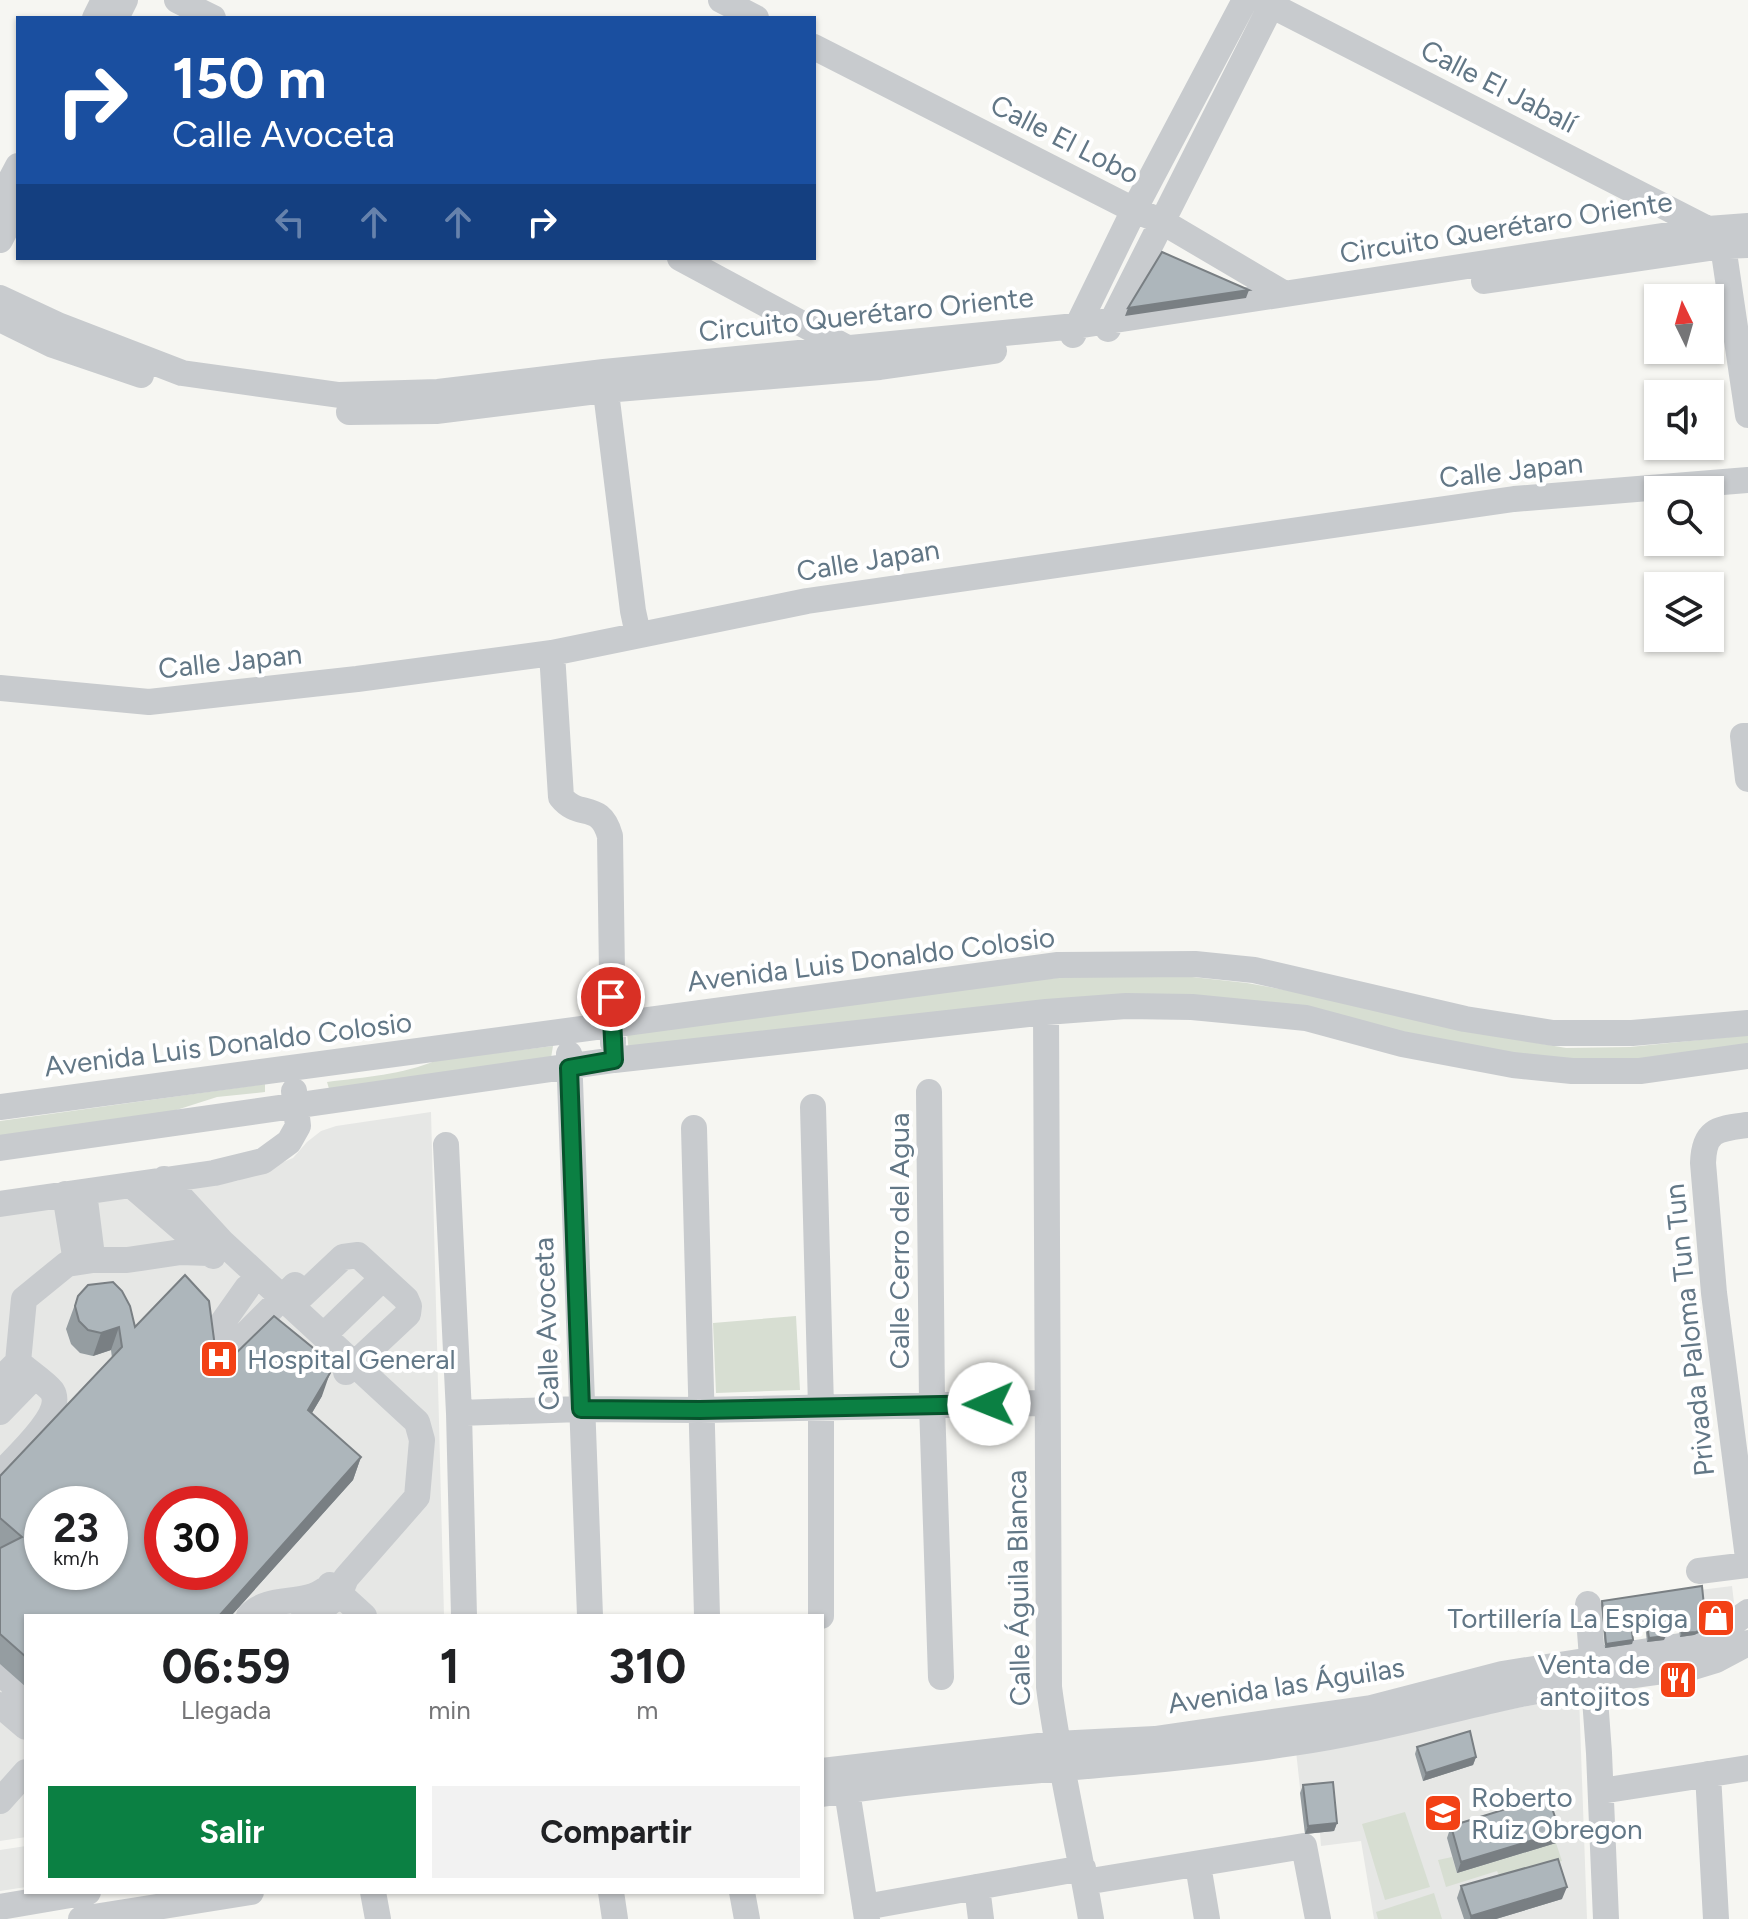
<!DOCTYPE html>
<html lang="es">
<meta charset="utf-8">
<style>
:root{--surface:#fff;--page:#f2f2f2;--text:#202124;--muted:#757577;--accent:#0b8043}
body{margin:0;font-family:Figtree,sans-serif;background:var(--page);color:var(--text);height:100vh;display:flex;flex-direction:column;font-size:30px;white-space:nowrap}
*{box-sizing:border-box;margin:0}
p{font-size:26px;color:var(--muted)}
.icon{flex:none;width:44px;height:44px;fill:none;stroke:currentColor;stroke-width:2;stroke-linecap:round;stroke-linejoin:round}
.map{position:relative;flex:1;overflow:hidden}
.sheet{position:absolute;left:24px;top:1614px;width:800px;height:280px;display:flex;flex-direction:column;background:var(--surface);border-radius:0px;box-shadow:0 2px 6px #0004}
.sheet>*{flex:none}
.hud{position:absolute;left:16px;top:16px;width:800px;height:244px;border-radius:0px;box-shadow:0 2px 6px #0004;background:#1a4fa0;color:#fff;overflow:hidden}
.needle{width:52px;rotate:355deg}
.buttons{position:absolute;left:1644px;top:284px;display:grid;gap:16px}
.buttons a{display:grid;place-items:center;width:80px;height:80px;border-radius:0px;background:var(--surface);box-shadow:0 2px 6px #0004;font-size:40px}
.speed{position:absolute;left:24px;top:1486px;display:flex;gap:16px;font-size:40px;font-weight:700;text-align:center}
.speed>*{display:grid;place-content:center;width:104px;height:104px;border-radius:50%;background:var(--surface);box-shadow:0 2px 6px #0004;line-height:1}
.speed small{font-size:20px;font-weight:400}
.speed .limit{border:12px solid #d22;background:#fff;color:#111}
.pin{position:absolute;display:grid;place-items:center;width:68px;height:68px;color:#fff;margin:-34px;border:4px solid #fff;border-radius:50%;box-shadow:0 2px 8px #0007}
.me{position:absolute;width:88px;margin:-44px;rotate:269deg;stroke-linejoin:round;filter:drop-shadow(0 0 6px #0008)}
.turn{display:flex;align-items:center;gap:28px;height:168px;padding:0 24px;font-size:36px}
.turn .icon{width:104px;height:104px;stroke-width:2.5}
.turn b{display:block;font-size:56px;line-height:68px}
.lanes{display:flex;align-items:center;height:76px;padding:0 24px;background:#0003;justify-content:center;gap:40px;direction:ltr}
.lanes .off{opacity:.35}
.eta{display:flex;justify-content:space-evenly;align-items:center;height:136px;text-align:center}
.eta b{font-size:48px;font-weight:700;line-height:56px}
.primary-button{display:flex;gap:16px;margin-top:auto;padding:16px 24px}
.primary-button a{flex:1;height:92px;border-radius:0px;background:var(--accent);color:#fff;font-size:32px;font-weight:700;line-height:92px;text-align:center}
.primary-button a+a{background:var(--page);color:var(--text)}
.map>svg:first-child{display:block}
</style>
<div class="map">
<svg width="1748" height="1919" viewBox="0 0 1748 1919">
<rect width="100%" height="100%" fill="#f6f6f2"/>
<path fill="#e6e7e5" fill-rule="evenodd" d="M431,1112L444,1616H26V1837L0,1841V1214L237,1181L293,1158L307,1142L321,1131L336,1126ZM42,1504H110V1572H42ZM162,1504H230V1572H162Z
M1732,1586L1735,1611L1705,1630L1700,1590Z
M1579,1696L1587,1919H1374L1361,1841L1321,1846L1320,1833L1305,1834L1296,1751Z
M26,1846V1887L0,1891V1850Z"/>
<path fill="#d7ded2" d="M1119,973L1183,976L1247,983L1296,992L1473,1032L1566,1048L1630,1047L1748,1035V1048L1631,1060L1528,1058L1226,998L629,1053L627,1033L1032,980Z
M553,1046L550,1064L330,1092L327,1082C365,1077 402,1075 437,1060Z
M265,1084V1092L217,1097L167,1113L0,1137V1121Z
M796,1316L800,1390L716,1393L713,1323Z
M1405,1812L1430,1887L1385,1900L1362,1824Z
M1556,1843L1562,1861L1501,1879L1497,1871L1446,1887L1438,1860L1452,1857L1457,1873Z
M1434,1893L1442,1919H1378L1376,1912Z"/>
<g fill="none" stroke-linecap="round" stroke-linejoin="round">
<path stroke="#c8cbce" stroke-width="26" d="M177,0L213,18
M721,0L756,18
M1261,0L1708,229L1723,246L1748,415
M95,18L104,0
M116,18L125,0
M814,47L1134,210L1161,221L1283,293
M0,200L18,166
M0,240L18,205
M680,258L849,349
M1484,281L1723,246L1748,245
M0,298L60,326L182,373L339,395L438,392L604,372L1076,326L1708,229L1748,226
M0,319L53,345L141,375
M1108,329L1274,0
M1073,335L1134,210L1245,0
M604,376L633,611L638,634
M349,412L436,411L605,390L880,367L994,351
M552,653L561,797C579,820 600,800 610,836L613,1043
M0,688L149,702L357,679L552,653L807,601L1514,499L1748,480
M1748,736H1743L1748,779
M1046,1012L1049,1687C1059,1765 1078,1841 1091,1919
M569,1054L590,1616
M929,1092L932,1404L941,1677
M0,1107L1058,965L1195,964L1254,970L1465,1019L1553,1033H1632L1748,1023
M813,1107L821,1407V1616
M1747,1125C1718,1129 1704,1129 1703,1163L1714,1293L1748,1558
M694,1128L707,1616
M446,1145L459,1413L464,1616
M0,1148L614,1060L1046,1012L1126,1006L1192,1007L1306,1018L1402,1044L1513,1065L1572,1071H1640L1748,1056
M164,1179L222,1242L417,1422L422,1440L417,1497L346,1578C339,1599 325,1610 304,1616
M131,1185L213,1256
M84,1192L92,1256
M65,1194L76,1262
M0,1204L214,1173L263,1161L289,1142L298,1126L294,1091
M247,1288L218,1329L223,1342L236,1344L295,1285
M292,1305L343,1257L358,1255L406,1299L409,1306L408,1314L346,1372
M324,1335L383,1278
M0,1380L18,1362
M0,1412L34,1377
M459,1413L581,1409L700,1410L1046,1403
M0,1474C14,1459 66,1413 52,1391C45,1382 26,1370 18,1362L24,1299L67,1264L93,1260H127L181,1252L209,1253
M1699,1571L1748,1565
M330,1585L364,1616
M1588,1604L1599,1753L1606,1919
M249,1616C269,1594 303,1607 326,1589
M0,1672L26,1697
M0,1705L26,1727
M822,1771L1056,1744L1155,1739L1371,1708L1502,1674L1693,1644L1724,1629L1748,1612
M844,1772L867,1919
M1708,1774L1716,1919
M1601,1791L1748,1768
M822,1794C978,1770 1137,1767 1293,1743C1365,1733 1435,1713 1507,1697C1568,1684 1631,1675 1693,1667L1716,1660L1748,1643
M0,1801L26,1772
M1198,1865L1207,1919
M1085,1882L1304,1846L1318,1919
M977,1887L981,1919
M373,1892L378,1919
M611,1892L615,1919
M742,1892L747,1919
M0,1907L88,1892
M865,1907L1083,1868
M81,1919L251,1892"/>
</g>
<path fill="#959da1" d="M78,1296L135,1327L215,1347L228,1361L322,1396L312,1413L361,1457L353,1480L231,1616H26V1687L0,1664V1476L112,1358L111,1350L93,1356L80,1353L71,1344L66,1329Z
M1702,1586L1706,1626L1705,1630L1694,1635L1680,1637L1678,1620L1664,1622V1640L1647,1642L1645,1624L1637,1625L1631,1626L1633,1640L1632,1644L1605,1648L1601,1605L1602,1601Z
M1417,1747L1476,1757L1473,1765L1423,1781L1415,1754Z
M1303,1785L1337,1823L1334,1831L1305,1834L1300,1793Z
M1451,1826L1556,1843L1457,1873L1447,1838Z
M1461,1886L1562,1899L1496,1919H1464L1457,1898Z"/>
<path fill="#797f83" d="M1249,290L1246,298L1125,316L1128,308Z
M119,1327L111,1350L93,1356L101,1333Z
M330,1373L322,1396L300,1433L308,1410Z
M361,1457L353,1480L231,1616H219Z
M1679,1616L1678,1620L1662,1622L1663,1618Z
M1646,1620L1645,1624L1630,1627L1631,1623Z
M1706,1626L1705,1630L1694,1635L1680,1637L1682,1633Z
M1666,1636L1664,1640L1647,1642L1649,1638Z
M1633,1640L1632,1644L1605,1648L1606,1644Z
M1476,1757L1473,1765L1423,1781L1426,1773Z
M1337,1823L1334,1831L1305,1834L1308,1826Z
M1560,1832L1556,1843L1457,1873L1461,1862Z
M1567,1887L1562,1899L1496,1919H1470L1471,1916Z"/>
<path fill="#adb6bb" stroke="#797f83" stroke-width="2" fill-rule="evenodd" d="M1162,252L1249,290L1128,308Z
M185,1275L209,1301L215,1347L228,1361L274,1316L312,1347L330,1373L308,1410L361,1457L219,1616H26V1657L0,1634V1548L22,1537L0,1518V1476L122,1347L119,1327L101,1333L88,1330L79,1321L75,1306L78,1296L88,1285L113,1282L122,1291L130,1306L135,1327ZM42,1504H110V1572H42ZM162,1504H230V1572H162Z
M1702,1586L1706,1626L1696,1632L1682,1633L1679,1616L1663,1618L1666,1636L1649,1638L1646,1620L1639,1621L1631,1623L1633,1640L1606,1644L1602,1601Z
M1470,1731L1476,1757L1426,1773L1417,1747Z
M1333,1782L1337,1823L1308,1826L1303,1785Z
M1548,1796L1560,1832L1461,1862L1451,1826Z
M1558,1859L1567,1887L1471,1916L1461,1886Z"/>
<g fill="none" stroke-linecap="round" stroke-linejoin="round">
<defs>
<path id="route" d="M611,997L614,1060L569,1068L581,1409L700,1410L989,1404"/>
</defs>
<use href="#route" stroke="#07532c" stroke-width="20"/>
<use href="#route" stroke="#0b8043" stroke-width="14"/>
</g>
<defs>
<symbol id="hospital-square" viewBox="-11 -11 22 22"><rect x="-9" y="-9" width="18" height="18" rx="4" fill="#f34115" stroke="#fff"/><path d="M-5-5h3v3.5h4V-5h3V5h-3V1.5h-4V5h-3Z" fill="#fff"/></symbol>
<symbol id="shop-square" viewBox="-11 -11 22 22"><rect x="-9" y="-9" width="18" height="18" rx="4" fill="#f34115" stroke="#fff"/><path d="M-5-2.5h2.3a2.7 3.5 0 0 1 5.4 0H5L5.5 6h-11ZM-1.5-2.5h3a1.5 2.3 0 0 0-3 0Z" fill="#fff"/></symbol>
<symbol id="restaurant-square" viewBox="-11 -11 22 22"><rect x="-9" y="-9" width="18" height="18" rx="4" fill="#f34115" stroke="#fff"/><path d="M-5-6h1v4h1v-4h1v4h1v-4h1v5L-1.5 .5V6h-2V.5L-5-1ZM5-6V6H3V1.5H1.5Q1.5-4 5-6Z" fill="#fff"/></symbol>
<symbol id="school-square" viewBox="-11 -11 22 22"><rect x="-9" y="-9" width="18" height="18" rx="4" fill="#f34115" stroke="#fff"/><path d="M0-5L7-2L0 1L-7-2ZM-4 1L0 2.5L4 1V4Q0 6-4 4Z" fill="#fff"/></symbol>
</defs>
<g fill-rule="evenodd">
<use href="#hospital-square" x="197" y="1337" width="44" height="44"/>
<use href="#shop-square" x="1694" y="1596" width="44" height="44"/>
<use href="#restaurant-square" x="1656" y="1658" width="44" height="44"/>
<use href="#school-square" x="1421" y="1791" width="44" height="44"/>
</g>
<g text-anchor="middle" stroke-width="8" stroke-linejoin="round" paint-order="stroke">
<g font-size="28" fill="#627786" stroke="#fff">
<text transform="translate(1499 86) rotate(27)" y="10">Calle El Jabalí</text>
<text transform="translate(1065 139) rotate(27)" y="10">Calle El Lobo</text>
<text transform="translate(1506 227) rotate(-9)" y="10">Circuito Querétaro Oriente</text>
<text transform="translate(866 314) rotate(-6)" y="10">Circuito Querétaro Oriente</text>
<text transform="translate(1511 470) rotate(-6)" y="10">Calle Japan</text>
<text transform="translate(868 560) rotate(-9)" y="10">Calle Japan</text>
<text transform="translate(230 661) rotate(-6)" y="10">Calle Japan</text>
<text transform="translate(871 959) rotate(-7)" y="10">Avenida Luis Donaldo Colosio</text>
<text transform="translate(228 1044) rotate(-7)" y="10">Avenida Luis Donaldo Colosio</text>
<text transform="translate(899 1241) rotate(-90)" y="10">Calle Cerro del Agua</text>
<text transform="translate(546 1324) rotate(-92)" y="10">Calle Avoceta</text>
<text transform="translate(1689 1330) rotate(-96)" y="10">Privada Paloma Tun Tun</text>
<text transform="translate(1018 1588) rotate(-91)" y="10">Calle Águila Blanca</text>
<text transform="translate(1286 1685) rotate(-9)" y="10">Avenida las Águilas</text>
</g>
<g font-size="28" fill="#627786" stroke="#fff" text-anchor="start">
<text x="247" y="1369">Hospital General</text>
<text x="1688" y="1628" text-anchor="end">Tortillería La Espiga</text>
<text x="1650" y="1674" text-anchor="end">Venta de<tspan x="1650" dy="32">antojitos</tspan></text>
<text x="1471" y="1807">Roberto<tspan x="1471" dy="32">Ruiz Obregon</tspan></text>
</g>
</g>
</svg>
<div class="buttons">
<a><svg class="needle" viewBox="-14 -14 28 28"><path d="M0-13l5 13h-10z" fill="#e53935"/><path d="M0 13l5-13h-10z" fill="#757577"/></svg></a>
<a><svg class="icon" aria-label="sound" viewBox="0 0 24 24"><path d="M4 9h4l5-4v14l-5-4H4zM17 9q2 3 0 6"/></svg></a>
<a><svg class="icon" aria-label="search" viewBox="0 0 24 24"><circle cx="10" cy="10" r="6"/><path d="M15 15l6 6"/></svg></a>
<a><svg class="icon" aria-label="layers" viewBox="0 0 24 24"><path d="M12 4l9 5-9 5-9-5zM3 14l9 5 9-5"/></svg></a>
</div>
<div class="speed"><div>23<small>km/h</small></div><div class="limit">30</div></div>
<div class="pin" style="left:611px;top:997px;background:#d93025"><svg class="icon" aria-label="arrive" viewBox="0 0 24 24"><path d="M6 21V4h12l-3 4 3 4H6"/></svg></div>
<svg class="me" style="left:989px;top:1404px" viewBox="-20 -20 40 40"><circle r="19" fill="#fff"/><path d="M0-13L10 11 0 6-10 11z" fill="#0b8043"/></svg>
<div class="hud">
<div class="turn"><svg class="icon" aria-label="right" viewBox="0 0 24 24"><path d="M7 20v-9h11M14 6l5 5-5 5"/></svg><div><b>150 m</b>Calle Avoceta</div></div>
<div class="lanes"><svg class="icon off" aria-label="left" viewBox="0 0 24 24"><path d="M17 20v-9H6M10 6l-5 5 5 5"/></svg><svg class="icon off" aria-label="ahead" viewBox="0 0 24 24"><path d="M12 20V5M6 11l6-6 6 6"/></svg><svg class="icon off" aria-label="ahead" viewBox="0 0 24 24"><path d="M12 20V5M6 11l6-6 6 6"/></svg><svg class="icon" aria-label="right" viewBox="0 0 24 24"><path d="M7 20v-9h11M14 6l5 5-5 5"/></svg></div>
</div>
<section class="sheet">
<div class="eta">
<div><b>06:59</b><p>Llegada</p></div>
<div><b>1</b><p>min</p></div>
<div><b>310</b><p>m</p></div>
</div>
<div class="primary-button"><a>Salir</a><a>Compartir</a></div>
</section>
</div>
